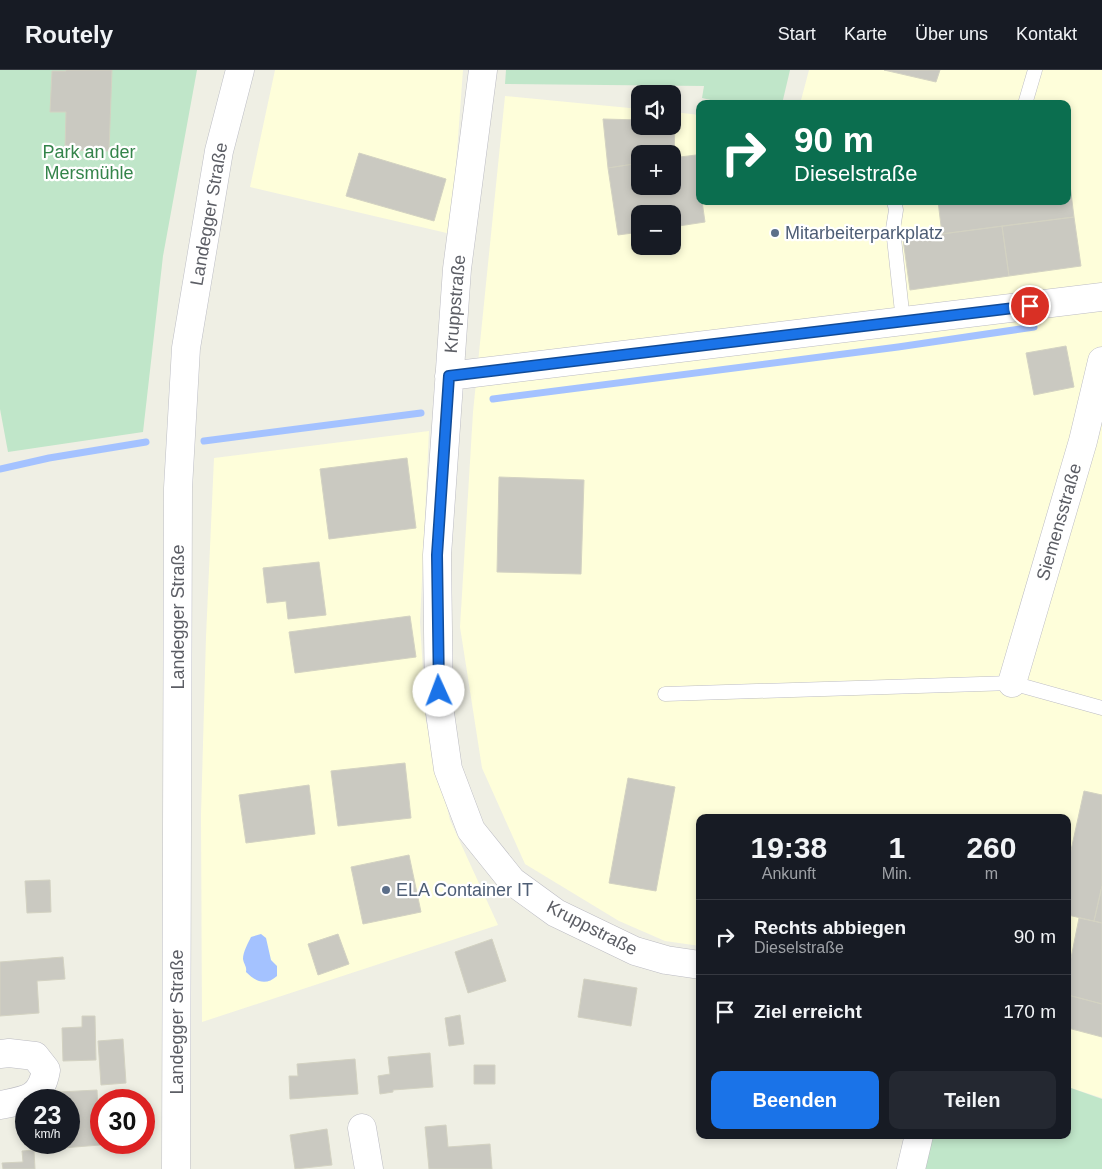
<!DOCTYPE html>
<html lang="de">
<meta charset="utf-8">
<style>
:root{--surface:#171b24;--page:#242831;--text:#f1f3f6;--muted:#9ea1a6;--line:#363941;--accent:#1a73e8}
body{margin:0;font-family:Arial,sans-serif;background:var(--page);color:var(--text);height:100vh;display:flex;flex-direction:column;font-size:19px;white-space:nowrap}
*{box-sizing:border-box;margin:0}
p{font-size:16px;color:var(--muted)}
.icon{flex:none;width:28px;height:28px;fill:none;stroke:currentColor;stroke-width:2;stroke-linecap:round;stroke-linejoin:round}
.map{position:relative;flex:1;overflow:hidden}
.details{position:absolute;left:696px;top:744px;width:375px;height:325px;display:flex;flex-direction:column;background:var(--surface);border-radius:10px;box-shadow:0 2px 8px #0003}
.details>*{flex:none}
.hud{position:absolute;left:696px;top:30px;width:375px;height:105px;border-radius:10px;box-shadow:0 2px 8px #0003;background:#0b6e4f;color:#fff;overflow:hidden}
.tools{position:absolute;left:631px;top:15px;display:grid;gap:10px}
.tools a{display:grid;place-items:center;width:50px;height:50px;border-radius:10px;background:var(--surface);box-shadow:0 2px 8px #0003;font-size:25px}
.speed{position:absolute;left:15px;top:1019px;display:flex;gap:10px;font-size:25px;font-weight:700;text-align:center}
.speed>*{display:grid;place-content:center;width:65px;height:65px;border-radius:50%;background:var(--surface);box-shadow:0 2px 8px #0003;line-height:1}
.speed small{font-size:12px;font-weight:400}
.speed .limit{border:8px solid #d22;background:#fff;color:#111}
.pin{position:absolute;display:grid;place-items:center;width:42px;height:42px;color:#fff;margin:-21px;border:2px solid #fff;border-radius:50%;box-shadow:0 1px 5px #0007}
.me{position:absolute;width:55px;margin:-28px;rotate:358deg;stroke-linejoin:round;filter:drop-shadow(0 0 4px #0008)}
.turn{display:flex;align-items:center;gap:18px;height:105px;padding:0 15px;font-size:22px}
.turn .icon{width:65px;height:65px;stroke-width:2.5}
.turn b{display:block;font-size:35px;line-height:42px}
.eta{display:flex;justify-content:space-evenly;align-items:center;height:85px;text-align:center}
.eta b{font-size:30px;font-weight:700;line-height:35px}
.primary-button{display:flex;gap:10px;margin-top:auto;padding:10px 15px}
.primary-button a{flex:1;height:58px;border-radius:10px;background:var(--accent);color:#fff;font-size:20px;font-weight:700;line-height:58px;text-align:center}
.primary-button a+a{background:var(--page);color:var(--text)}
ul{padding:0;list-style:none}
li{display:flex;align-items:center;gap:15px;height:75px;padding:0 15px;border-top:1px solid var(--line)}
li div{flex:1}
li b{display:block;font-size:19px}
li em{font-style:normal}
header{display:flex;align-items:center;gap:30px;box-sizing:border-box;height:70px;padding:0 25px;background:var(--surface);border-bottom:1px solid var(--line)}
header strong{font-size:24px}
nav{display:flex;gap:28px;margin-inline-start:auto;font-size:18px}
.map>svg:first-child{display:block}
</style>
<header>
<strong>Routely</strong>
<nav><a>Start</a><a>Karte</a><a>Über uns</a><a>Kontakt</a></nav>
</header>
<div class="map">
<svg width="1102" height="1099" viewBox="0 0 1102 1099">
<rect width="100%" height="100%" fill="#efefe4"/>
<path fill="#fefeda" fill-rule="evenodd" d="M275,0H463L451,164L250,117Z
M809,0H1102V1028L1068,1017V748H700V876L665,871L619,851L525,794L482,698L460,557L473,342L505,26L640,39V56H672L673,42L700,45V131H1068V34H800ZM640,84H672V116H640ZM640,144H672V176H640Z
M429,361L420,552L426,651L450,750L498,855L202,952L201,745L206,567L214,388Z"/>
<path fill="#c0e6c9" d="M0,0H197L163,186L143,362L8,382L0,339Z
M506,0H790L782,34H727L702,28L704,16L505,14Z
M1068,1017L1102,1029V1099H924L932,1065H1068Z"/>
<path fill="#a4c2ff" d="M261,864L266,868L271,890L277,896V906C266,916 256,912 246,902C247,896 244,895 243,889C243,882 248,873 251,867Z"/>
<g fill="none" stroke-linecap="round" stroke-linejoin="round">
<path stroke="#a4c2ff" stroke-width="7" d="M493,329L898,277L1034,257
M204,371L421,343
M0,399L49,388L146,372"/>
</g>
<path fill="#cac9c1" stroke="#d3d2c2" d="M66,0H112L109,81L65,80L66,42H50L52,1H66Z
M884,0H940L936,12Z
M603,49L640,50V56H672V51H675L674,88H672V84H640V93L608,98Z
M359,83L446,109L434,151L346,126Z
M696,85L700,116V131H702L705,152L672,157V144H640V162L618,165L608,98L640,93V116H672V88Z
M1068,99L1074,147L942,164L938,131H1068Z
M1074,147L1081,196L1009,206L1002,156Z
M1002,156L1009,206L910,220L903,169Z
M1066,276L1074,317L1034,325L1026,283Z
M407,388L416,458L329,469L320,399Z
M499,407L584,410L581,504L497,502Z
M319,492L326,545L288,549L286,531L267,533L263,498Z
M410,546L416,587L295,603L289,562Z
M405,693L411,748L338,756L331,701Z
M628,708L675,717L656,821L609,813Z
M309,715L315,764L246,773L239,725Z
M1084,721L1102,725V816L1094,851L1068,845V794Z
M409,785L421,842L363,854L351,797Z
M50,810L51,842L27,843L25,811Z
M1102,816V853L1094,851Z
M1079,848L1102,853V934L1068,925V903Z
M338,864L349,894L318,905L308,874Z
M492,869L506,911L468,923L455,882Z
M63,887L65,909L37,911L39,943L0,946V892Z
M584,909L637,918L631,956L578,947Z
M1068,925L1102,934V967L1068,958Z
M460,945L464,974L449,976L445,948Z
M82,946H95L96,990L63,991L62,958L82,957Z
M123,969L126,1013L101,1015L98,971Z
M430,983L433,1017L393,1020V1022L380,1024L378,1006L390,1004L388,987Z
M355,989L358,1024L290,1029L289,1006H298L297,994Z
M474,995H495V1014H474Z
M97,1020L100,1075L62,1078V1072H69V1030H59V1022Z
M446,1055L448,1077L490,1074L492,1099H429L425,1057Z
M327,1059L332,1095L295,1099L290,1065Z
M34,1080L35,1099H3L2,1093L23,1092L22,1081Z"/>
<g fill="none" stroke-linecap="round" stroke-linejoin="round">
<defs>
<path id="service" d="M1025,34L1035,0
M894,131L896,140L893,159L903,251
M665,624L1012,613L1102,638"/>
<path id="minor" d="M483,0L457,199L437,485L439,636L448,699L471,760L512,811L556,843L635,881L666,890L700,895
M449,306L1102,227
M1012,613L1083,371L1102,291
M0,984L9,983L35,986L46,1000C41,1030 25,1030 0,1035
M362,1058L369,1099
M911,1099L919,1065"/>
<path id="secondary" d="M176,1099L178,418L186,278L219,81L240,0"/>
</defs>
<use href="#service" stroke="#bcbcc3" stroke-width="15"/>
<use href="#minor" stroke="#bcbcc3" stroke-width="29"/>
<use href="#secondary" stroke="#bdbec5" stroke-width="29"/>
<use href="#service" stroke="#fff" stroke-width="14"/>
<use href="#minor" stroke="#fff" stroke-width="28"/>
<use href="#secondary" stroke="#fff" stroke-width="28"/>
</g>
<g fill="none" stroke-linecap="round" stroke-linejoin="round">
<defs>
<path id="route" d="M439,621L437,485L449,306L1030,236"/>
</defs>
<use href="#route" stroke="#114b97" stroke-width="12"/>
<use href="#route" stroke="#1a73e8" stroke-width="9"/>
</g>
<g fill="#5c6f8a" stroke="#fff" stroke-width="2">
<circle cx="775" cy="163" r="5"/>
<circle cx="386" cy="820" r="5"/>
</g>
<g text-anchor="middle" stroke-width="4.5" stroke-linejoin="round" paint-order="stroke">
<g font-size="18" fill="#34844a" stroke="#fff">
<text x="89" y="88">Park an der<tspan x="89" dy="21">Mersmühle</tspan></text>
</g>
<g font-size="18" fill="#5c5e65" stroke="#fff">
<text transform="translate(209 144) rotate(-80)" y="6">Landegger Straße</text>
<text transform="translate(455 234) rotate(-85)" y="6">Kruppstraße</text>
<text transform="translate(1059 452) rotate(-74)" y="6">Siemensstraße</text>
<text transform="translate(178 547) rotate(-90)" y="6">Landegger Straße</text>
<text transform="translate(592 858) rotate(27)" y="6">Kruppstraße</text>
<text transform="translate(177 952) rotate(-90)" y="6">Landegger Straße</text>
</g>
<g font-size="18" fill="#4e5e75" stroke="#fff" text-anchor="start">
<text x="785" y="169">Mitarbeiterparkplatz</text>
<text x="396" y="826">ELA Container IT</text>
</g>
</g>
</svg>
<div class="tools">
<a><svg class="icon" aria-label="sound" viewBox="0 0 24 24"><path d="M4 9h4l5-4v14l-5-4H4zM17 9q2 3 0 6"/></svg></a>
<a>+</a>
<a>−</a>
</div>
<div class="speed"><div>23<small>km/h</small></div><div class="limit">30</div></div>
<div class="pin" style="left:1030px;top:236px;background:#d93025"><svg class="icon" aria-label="arrive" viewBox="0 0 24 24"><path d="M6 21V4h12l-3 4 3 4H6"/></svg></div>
<svg class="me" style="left:439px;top:621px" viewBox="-20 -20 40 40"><circle r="19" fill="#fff"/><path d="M0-13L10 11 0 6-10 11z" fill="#1a73e8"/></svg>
<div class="hud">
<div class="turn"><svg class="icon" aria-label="right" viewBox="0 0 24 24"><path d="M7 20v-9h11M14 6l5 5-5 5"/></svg><div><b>90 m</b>Dieselstraße</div></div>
</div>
<section class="details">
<div class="eta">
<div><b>19:38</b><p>Ankunft</p></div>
<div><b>1</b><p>Min.</p></div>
<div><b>260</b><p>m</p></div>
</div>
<ul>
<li><svg class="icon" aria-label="right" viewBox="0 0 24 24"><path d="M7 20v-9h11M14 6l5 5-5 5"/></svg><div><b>Rechts abbiegen</b><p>Dieselstraße</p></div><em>90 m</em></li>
<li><svg class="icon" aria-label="arrive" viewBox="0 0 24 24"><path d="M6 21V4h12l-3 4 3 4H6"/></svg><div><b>Ziel erreicht</b></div><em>170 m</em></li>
</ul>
<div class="primary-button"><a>Beenden</a><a>Teilen</a></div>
</section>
</div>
